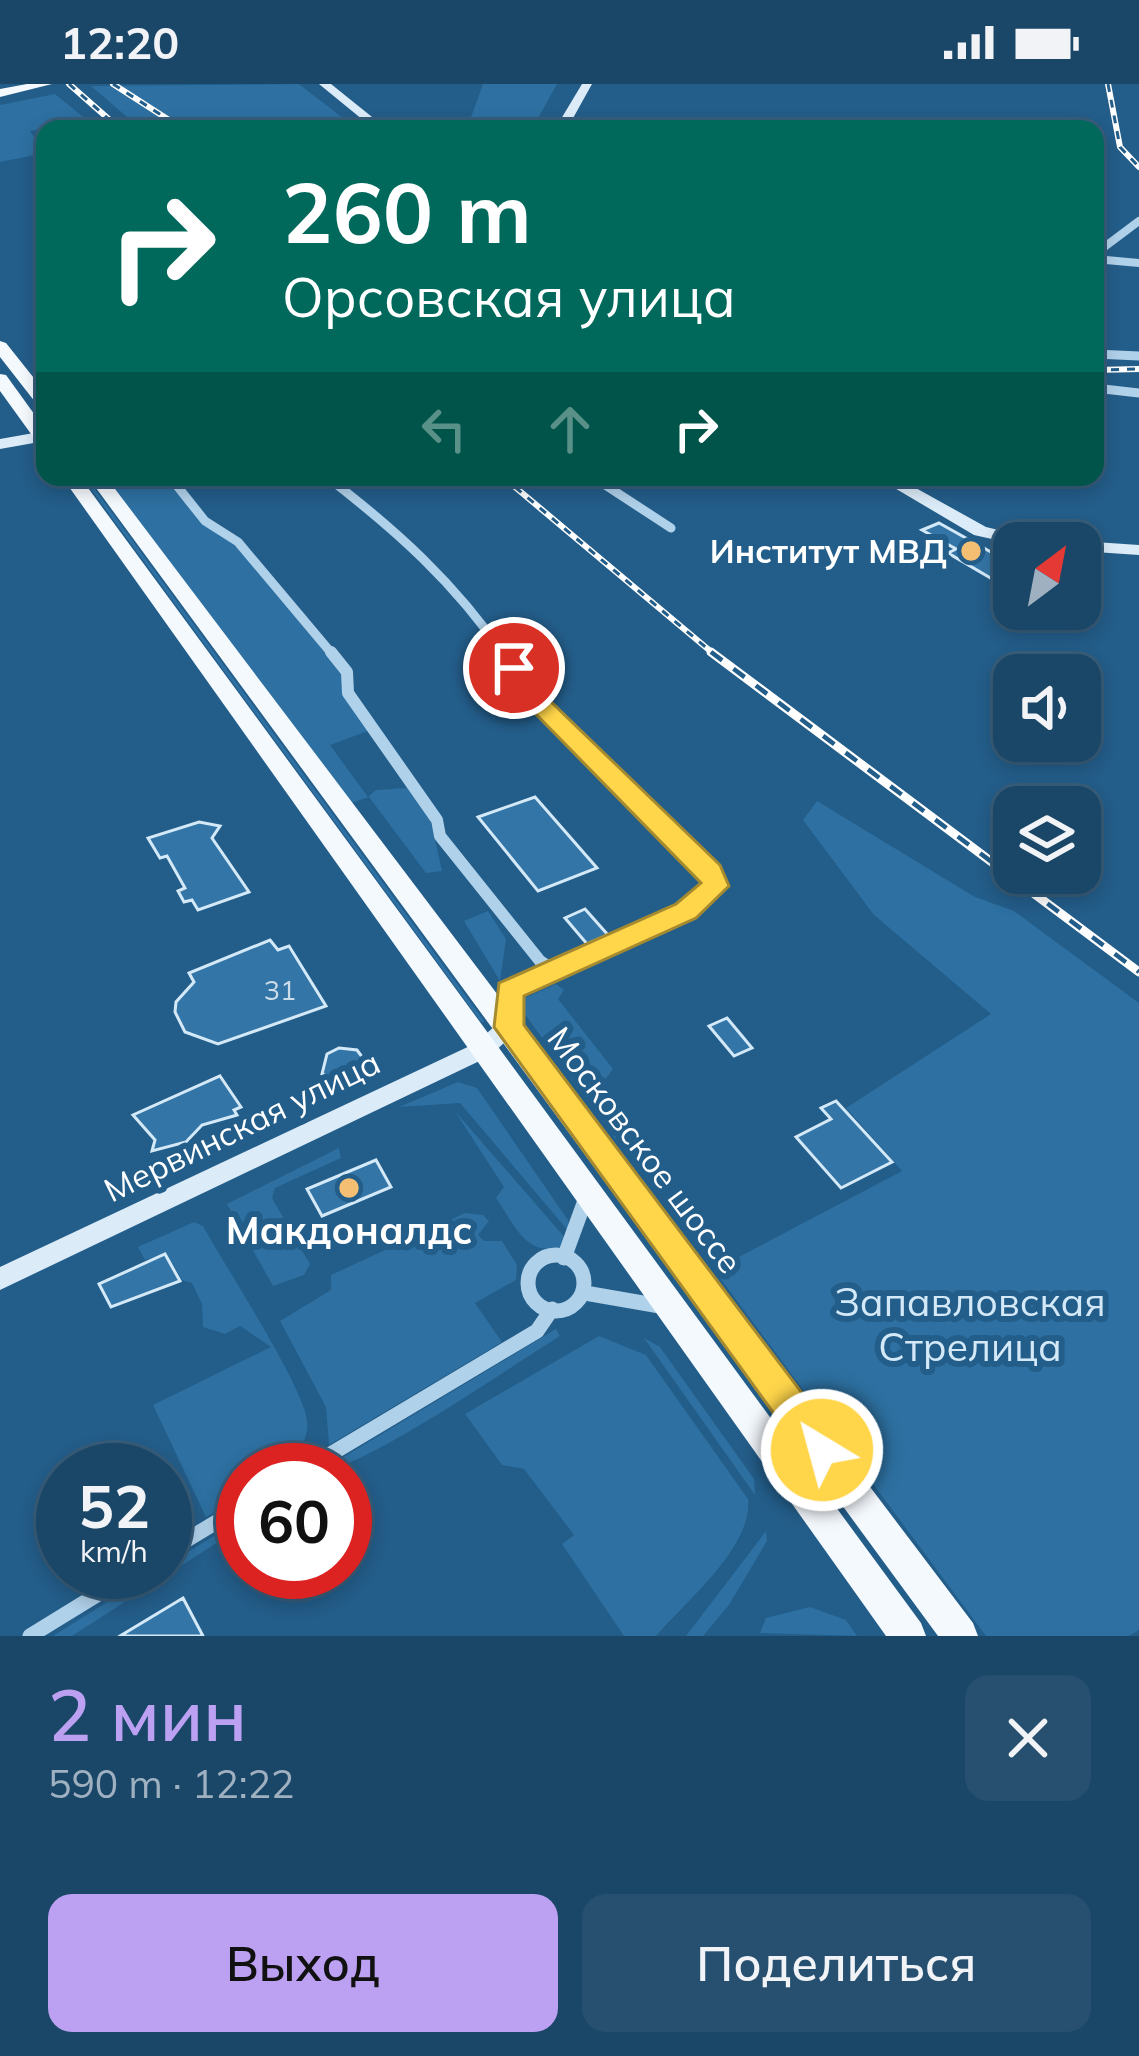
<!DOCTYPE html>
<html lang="ru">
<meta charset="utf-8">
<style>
:root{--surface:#1a4667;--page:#275070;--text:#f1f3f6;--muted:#9fb1c0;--line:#385e7b;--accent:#bca0f2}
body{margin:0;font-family:Mulish,sans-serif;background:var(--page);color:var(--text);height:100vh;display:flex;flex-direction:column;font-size:45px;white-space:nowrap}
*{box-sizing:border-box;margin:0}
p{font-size:39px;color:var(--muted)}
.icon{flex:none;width:66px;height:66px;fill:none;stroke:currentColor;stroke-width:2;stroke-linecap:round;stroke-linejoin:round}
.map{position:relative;height:1552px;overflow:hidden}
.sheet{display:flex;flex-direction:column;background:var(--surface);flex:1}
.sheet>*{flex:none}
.guide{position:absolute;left:36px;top:36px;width:1068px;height:366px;border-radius:24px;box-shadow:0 6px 18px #0003,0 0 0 3px var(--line);background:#00695c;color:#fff;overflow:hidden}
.needle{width:78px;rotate:32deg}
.tools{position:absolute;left:993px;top:438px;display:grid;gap:24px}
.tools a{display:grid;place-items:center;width:108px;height:108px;border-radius:24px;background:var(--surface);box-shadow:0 6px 18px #0003,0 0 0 3px var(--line);font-size:60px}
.speed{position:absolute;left:36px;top:1359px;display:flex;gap:24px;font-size:60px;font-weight:700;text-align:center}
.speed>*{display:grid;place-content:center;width:156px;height:156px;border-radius:50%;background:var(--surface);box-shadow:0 6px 18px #0003,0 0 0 3px var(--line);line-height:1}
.speed small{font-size:30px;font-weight:400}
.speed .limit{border:18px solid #d22;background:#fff;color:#111}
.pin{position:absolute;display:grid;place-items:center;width:102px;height:102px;color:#fff;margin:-51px;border:6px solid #fff;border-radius:50%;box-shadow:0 3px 12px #0007}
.me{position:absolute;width:132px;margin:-66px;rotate:323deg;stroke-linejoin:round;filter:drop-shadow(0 0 9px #0008)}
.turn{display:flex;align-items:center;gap:42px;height:252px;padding:0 48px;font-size:54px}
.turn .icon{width:156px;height:156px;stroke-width:2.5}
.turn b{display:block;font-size:84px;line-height:102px}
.lanes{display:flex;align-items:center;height:114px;padding:0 48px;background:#0003;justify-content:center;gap:60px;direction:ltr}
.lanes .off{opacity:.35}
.round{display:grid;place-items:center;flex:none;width:126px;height:126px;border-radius:24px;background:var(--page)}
.summary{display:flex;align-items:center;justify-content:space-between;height:204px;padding:0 48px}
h1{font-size:72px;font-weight:600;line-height:90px;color:var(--accent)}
.primary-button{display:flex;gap:24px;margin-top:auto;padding:24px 48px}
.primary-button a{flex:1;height:138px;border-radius:24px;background:var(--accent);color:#111;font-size:48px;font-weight:600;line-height:138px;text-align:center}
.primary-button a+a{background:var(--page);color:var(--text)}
.status{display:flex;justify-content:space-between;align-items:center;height:84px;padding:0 60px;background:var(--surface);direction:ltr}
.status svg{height:33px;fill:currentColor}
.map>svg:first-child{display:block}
</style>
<div class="status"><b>12:20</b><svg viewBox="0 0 49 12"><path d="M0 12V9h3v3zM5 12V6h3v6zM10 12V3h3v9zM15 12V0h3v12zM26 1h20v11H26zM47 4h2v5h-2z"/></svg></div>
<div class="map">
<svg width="1139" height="1552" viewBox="0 0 1139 1552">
<rect width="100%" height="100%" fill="#235d89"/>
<path fill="#2d70a1" d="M299,0L357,45H141L91,2Z
M483,0H557L532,45H443L470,36Z
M55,10L98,45L79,39L30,47L45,69L0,78V21Z
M82,393H86L485,938H481Z
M100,393H170L205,437L224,446L347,588L346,599L376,644L330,661L368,713L376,706L407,704L430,734L442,787L426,789L369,713L351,719Z
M817,717L975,813L1014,827L1139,919V1546L1129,1552H986L714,1186L902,1087L846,1024L991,930L874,831L803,736Z
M488,827L506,855L500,897L464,837Z
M556,900L564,906L558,915L613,985L604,997L640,1055L628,1072L516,918Z
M458,998L477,1004L568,1136L570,1149L460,1019L399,1023Z
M454,1026L567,1156L564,1162C527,1176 514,1140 496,1114L504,1103Z
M339,1064L341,1074L275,1104L272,1114L310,1180L304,1191L273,1202L227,1120Z
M465,1129L483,1131L489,1137L478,1151L484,1157H502L517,1181L516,1196L475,1219L502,1258L329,1361L326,1323L280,1237L331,1206V1191Z
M194,1138L203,1142C224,1180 303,1302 307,1336C310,1358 294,1370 283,1386H243V1412L206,1433L153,1321L271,1263L240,1242L225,1250L203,1243L202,1220L192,1199L182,1196L166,1169L145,1176L138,1163Z
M556,1245L560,1252C516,1279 363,1386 322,1386Z
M599,1252L646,1271L748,1415C753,1463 686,1517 656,1552H624L562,1460L574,1451L524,1385L502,1381L465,1330Z
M644,1254L660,1263L754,1395L755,1411Z
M243,1434V1442L72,1552H53L155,1488H165V1482Z
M766,1447L767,1457L729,1521L703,1552H686Z
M810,1523L846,1536L857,1552L760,1549L766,1534Z"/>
<path fill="#3375a6" stroke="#d4e9f8" stroke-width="3" d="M939,439L1014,481V486L994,496L948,469L956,465L922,446Z
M535,713L597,784L538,807L478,733Z
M199,738L220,742L212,754L249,808L198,826L192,816L184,818L178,807L185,804L167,772L160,774L148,754Z
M585,825L608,851L587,860L565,834Z
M270,856L278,866L289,862L326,922L218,960L185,948L175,928L176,918L194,898L189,889Z
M727,934L752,964L734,972L709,942Z
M339,964L357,966L368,981L360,993L347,999L322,990L327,970Z
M220,992L241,1023L234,1026L237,1031L202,1041L186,1058L152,1067L155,1056L133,1031Z
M836,1017L892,1078L841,1104L796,1053L831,1035L821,1024Z
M376,1076L391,1103L322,1132L307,1105Z
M165,1170L180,1197L111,1223L99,1200Z
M183,1514L203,1552H120Z"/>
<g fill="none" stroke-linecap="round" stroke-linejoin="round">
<path stroke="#b0d1ea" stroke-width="8" d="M1095,170L1139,137
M1095,175L1139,179"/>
<path stroke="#b0d1ea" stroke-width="9" d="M1095,270L1139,272
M1095,304L1139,309
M170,393L205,437L238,458L333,571
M327,393C396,446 455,499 504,571
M593,393L671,444"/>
<path stroke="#b0d1ea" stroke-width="12" d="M331,568L347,588L348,609L437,736L440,752L540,877L555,887
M502,568L535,616L715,795L711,808L686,827L509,907L508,937"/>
<path stroke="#b0d1ea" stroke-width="15" d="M528 1199a28 28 0 1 1 56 0a28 28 0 1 1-56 0Z
M564,1174L587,1111
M585,1209L660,1222
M304,1386L537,1247L552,1225
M165,1469L243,1422
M30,1552L134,1488"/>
<path fill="#dbebf8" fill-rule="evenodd" d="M319,0H331L387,45H374Z
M582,0H592L567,45H555Z
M45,347V357L0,365V355Z
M876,393H896L986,443L1035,455L1037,459L1014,460L974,451Z
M1080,457L1139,461V471L1080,467V459H1074Z
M509,934L517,937L521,943L490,972L0,1206V1183L474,960L501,937Z"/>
<path fill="#f4f9fe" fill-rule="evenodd" d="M27,0H52L0,13V5Z
M0,257L6,259L45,308V324L39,323L0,273Z
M0,290L6,291L45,345V362L39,361L0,307Z
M62,393H80L921,1539L926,1552H886Z
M88,393H106L973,1539L978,1552H938Z"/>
<defs>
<path id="rail-far1" d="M69,0L120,45
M113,0L183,45
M1108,0L1120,63L1139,83
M1095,286L1139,285
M503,393L715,571"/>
<path id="rail" d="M711,568L1139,888"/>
</defs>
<use href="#rail-far1" stroke="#fff" stroke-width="6"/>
<use href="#rail" stroke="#fff" stroke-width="9"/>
<use href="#rail-far1" stroke="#235d89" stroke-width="3" stroke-dasharray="8" stroke-linecap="butt"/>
<use href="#rail" stroke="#235d89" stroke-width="4.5" stroke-dasharray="14" stroke-linecap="butt"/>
</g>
<path fill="#ffd54a" stroke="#a68a30" stroke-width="3" d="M514,577L523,579L544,611L720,781L729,802L696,834L524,912V941L836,1354L841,1366L836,1378L822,1383L809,1378L494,943L499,899L676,820L701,799L527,621L502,584Z"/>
<g fill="#f5bf73" stroke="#235d89" stroke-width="4.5">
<circle cx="971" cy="467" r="12"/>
<circle cx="349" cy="1104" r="12"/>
</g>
<g text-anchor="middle" stroke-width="12" stroke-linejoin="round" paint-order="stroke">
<g font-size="27" fill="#ccdce9">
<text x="280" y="916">31</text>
</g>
<g font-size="33" font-weight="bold" fill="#fff" stroke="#235d89" text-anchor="end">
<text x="947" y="479">Институт МВД</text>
</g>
<g font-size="33" fill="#fff" stroke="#235d89">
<text transform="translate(242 1042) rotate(-26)" y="12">Мервинская улица</text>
<text transform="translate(645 1066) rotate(53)" y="12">Московское шоссе</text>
</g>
<g font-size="39" font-weight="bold" fill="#fff" stroke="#235d89">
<text x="349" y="1160">Макдоналдс</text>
</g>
<g font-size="39" fill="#d4e9f8" stroke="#235d89">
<text x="970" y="1232">Запавловская<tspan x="970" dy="45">Стрелица</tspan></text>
</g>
</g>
</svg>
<div class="tools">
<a><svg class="needle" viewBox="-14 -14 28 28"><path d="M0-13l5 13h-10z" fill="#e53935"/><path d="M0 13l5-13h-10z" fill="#9fb1c0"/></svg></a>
<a><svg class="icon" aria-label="sound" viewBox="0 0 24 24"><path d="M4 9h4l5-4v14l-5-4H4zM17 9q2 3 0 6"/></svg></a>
<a><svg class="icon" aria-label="layers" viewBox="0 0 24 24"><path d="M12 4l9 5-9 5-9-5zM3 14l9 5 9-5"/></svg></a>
</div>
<div class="speed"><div>52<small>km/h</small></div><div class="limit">60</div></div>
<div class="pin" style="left:514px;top:584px;background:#d93025"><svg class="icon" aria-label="arrive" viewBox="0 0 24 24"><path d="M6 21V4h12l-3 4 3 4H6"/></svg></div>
<svg class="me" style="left:822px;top:1366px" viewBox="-20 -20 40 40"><circle r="17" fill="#ffd54a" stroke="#fff" stroke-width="3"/><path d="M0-11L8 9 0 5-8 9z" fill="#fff"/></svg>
<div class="guide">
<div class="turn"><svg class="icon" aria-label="right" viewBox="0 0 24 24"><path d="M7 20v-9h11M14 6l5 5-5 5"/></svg><div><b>260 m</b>Орсовская улица</div></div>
<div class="lanes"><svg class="icon off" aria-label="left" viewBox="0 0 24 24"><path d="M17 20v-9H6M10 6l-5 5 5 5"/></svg><svg class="icon off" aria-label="ahead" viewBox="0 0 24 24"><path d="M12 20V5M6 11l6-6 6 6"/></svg><svg class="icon" aria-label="right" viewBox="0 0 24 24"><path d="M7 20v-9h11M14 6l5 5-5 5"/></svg></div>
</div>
</div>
<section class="sheet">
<div class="summary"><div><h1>2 мин</h1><p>590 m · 12:22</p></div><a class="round"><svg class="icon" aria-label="close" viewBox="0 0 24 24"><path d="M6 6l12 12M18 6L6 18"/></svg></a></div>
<div class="primary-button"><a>Выход</a><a>Поделиться</a></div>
</section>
